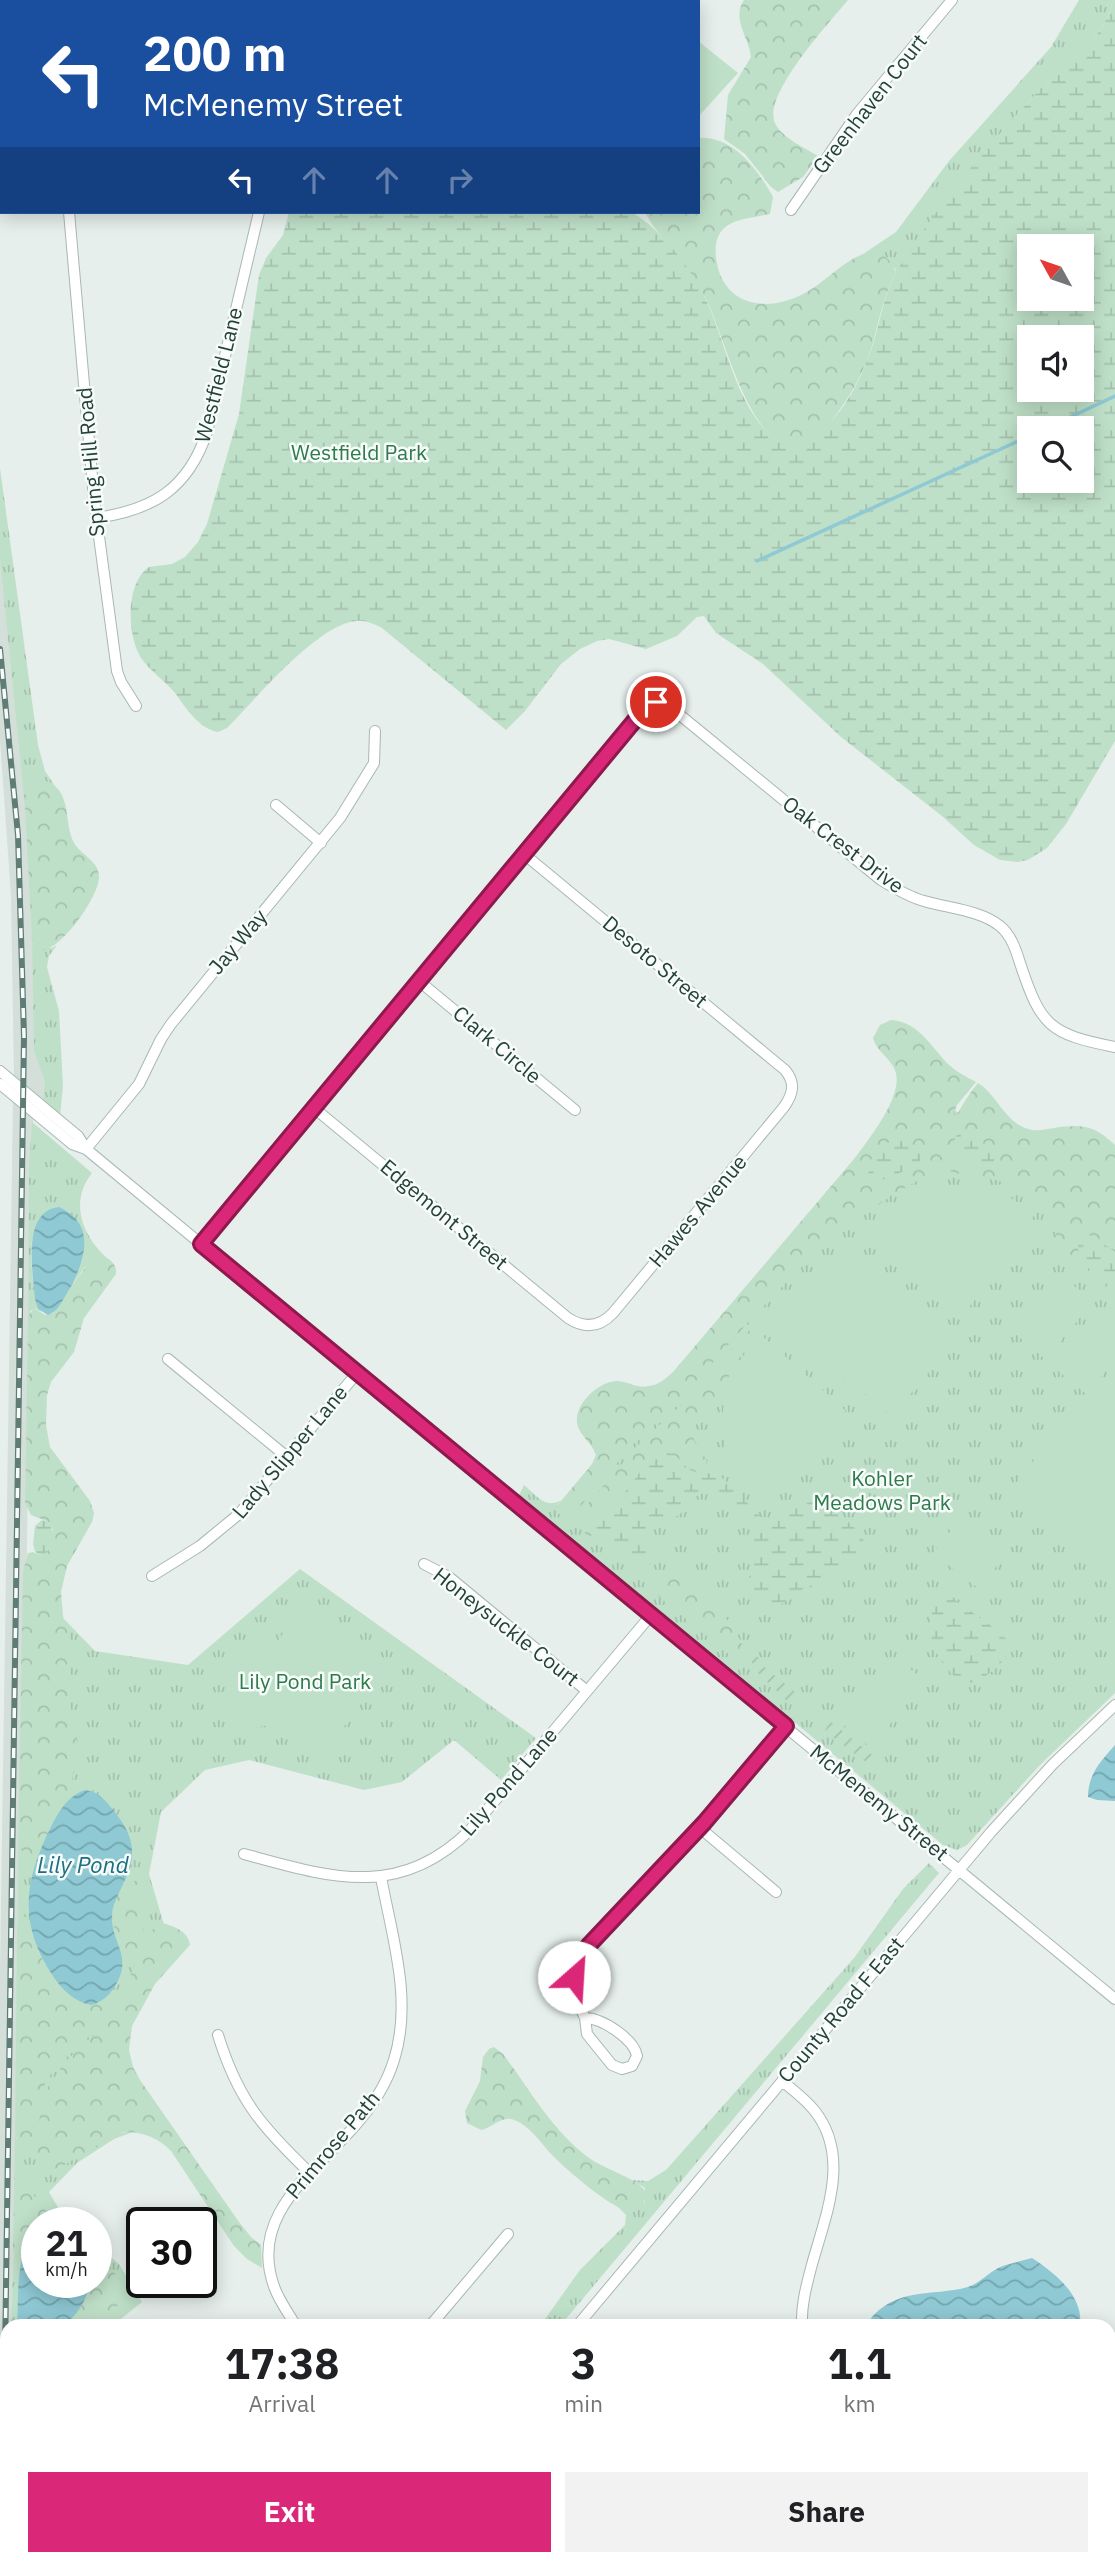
<!DOCTYPE html>
<style>
:root{--surface:#fff;--page:#f2f2f2;--text:#202124;--muted:#757577;--accent:#db2777}
body{margin:0;font-family:"IBM Plex Sans",sans-serif;background:var(--page);color:var(--text);height:100vh;display:flex;flex-direction:column;font-size:26px;white-space:nowrap}
*{box-sizing:border-box;margin:0}
p{font-size:23px;color:var(--muted)}
.icon{flex:none;width:38px;height:38px;fill:none;stroke:currentColor;stroke-width:2;stroke-linecap:round;stroke-linejoin:round}
.map{position:relative;flex:1;overflow:hidden}
.side{position:absolute;left:0px;top:2319px;width:1116px;height:247px;display:flex;flex-direction:column;background:var(--surface);border-radius:21px 21px 0 0;box-shadow:0 4px 18px #0003}
.side>*{flex:none}
.top-card{position:absolute;left:0px;top:0px;width:700px;height:214px;box-shadow:0 4px 18px #0003;background:#1a4fa0;color:#fff;overflow:hidden}
.needle{width:46px;rotate:310deg}
.fabs{position:absolute;left:1017px;top:234px;display:grid;gap:14px}
.fabs a{display:grid;place-items:center;width:77px;height:77px;border-radius:0px;background:var(--surface);box-shadow:0 4px 18px #0003;font-size:35px}
.speed{position:absolute;left:21px;top:2207px;display:flex;gap:14px;font-size:35px;font-weight:700;text-align:center}
.speed>*{display:grid;place-content:center;width:91px;height:91px;border-radius:50%;background:var(--surface);box-shadow:0 4px 18px #0003;line-height:1}
.speed small{font-size:18px;font-weight:400}
.speed .limit{border:4px solid #111;border-radius:10px;background:#fff;color:#111}
.pin{position:absolute;display:grid;place-items:center;width:60px;height:60px;color:#fff;margin:-30px;border:4px solid #fff;border-radius:50%;box-shadow:0 2px 7px #0007}
.me{position:absolute;width:77px;margin:-38px;rotate:26deg;stroke-linejoin:round;filter:drop-shadow(0 0 5px #0008)}
.turn{display:flex;align-items:center;gap:24px;height:147px;padding:0 28px;font-size:32px}
.turn .icon{width:91px;height:91px;stroke-width:2.5}
.turn b{display:block;font-size:49px;line-height:60px}
.lanes{display:flex;align-items:center;height:66px;padding:0 28px;background:#0003;justify-content:center;gap:35px;direction:ltr}
.lanes .off{opacity:.35}
.eta{display:flex;justify-content:space-evenly;align-items:center;height:119px;text-align:center}
.eta b{font-size:42px;font-weight:700;line-height:49px}
.primary-button{display:flex;gap:14px;margin-top:auto;padding:14px 28px}
.primary-button a{flex:1;height:80px;border-radius:0px;background:var(--accent);color:#fff;font-size:28px;font-weight:700;line-height:80px;text-align:center}
.primary-button a+a{background:var(--page);color:var(--text)}
.map>svg:first-child{display:block}
</style>
<div class="map">
<svg width="1115" height="2565" viewBox="0 0 1115 2565">
<defs>
<pattern id="grass-tufts" width="24" height="20" patternUnits="userSpaceOnUse" patternTransform="scale(1.75)"><rect width="24" height="20" fill="#bfe0c8"/><path d="M3 7l-1-3M5 7V3M7 7l1-3M15 17l-1-3M17 17v-4M19 17l1-3" fill="none" stroke="#a4c1ad"/></pattern>
<pattern id="forest-crowns" width="20" height="18" patternUnits="userSpaceOnUse" patternTransform="scale(1.75)"><rect width="20" height="18" fill="#bfe0c8"/><path d="M2 6a3 3 0 1 1 6 0M12 15a3 3 0 1 1 6 0" fill="none" stroke="#a4c1ad"/></pattern>
<pattern id="wetland-marsh" width="20" height="14" patternUnits="userSpaceOnUse" patternTransform="scale(1.75)"><rect width="20" height="14" fill="#bfe0c8"/><path d="M1 5h8M5 5V1M11 12h8M15 12V8" fill="none" stroke="#a4c1ad"/></pattern>
<pattern id="garden-furrows" width="10" height="10" patternUnits="userSpaceOnUse" patternTransform="scale(1.75)"><rect width="10" height="10" fill="#bfe0c8"/><path d="M-1 1l2-2M0 10L10 0M9 11l2-2" fill="none" stroke="#a4c1ad"/></pattern>
<pattern id="water-waves" width="16" height="10" patternUnits="userSpaceOnUse" patternTransform="scale(1.75)"><rect width="16" height="10" fill="#8ec9d4"/><path d="M0 5q4-4 8 0t8 0" fill="none" stroke="#74a5ad"/></pattern>
</defs>
<rect width="100%" height="100%" fill="#e6efeb"/>
<path fill="#d4dfda" d="M0,555L52,1063L50,1107L14,1078L11,896L0,740Z
M13,1100L33,1117L16,2326H7V2558L27,2565H0V1972Z"/>
<path fill="url(#grass-tufts)" d="M1079,0H1113C1102,47 1060,67 1030,100C981,155 935,211 896,273L895,268L865,253L860,256L896,232L949,161L1051,47Z
M0,468L38,745L45,771L59,792L55,786L31,785L26,797L25,808L0,559Z
M32,938L33,944L52,948L57,945L49,956L47,967L59,1011L63,1086L60,1116L43,1102L45,1081L34,1051Z
M921,1082L1115,1244V1693L1040,1765L967,1845L957,1850L943,1845L519,1495L524,1485C536,1495 546,1510 561,1500L556,1507V1512Z
M32,1122L92,1173C69,1202 82,1236 108,1259L102,1256L84,1268L61,1302C77,1276 96,1246 74,1218C69,1211 64,1208 55,1208C49,1216 39,1225 34,1234C28,1247 33,1300 41,1312L35,1308L30,1311L28,1319L29,1163Z
M300,1569L536,1738L501,1780L454,1740L402,1782L364,1790L249,1760L205,1770L161,1812L149,1874L169,1942L41,2176L54,2171L110,2136L118,2133L133,2132L114,2139L77,2163L49,2192L63,2216L71,2222H37V2282H96V2245L119,2264L142,2302L112,2326H11L16,2191L14,2196L15,2135L17,2140L18,1844L22,1851L64,1624L63,1618L95,1651L188,1665Z
M929,1863L939,1873L560,2326H540L580,2270L625,2225L626,2215L617,2206L632,2212L645,2202V2188L631,2180L648,2181L666,2170L854,1958L903,1889Z
M392,2559L770,2558L778,2565H387Z"/>
<path fill="url(#forest-crowns)" fill-rule="evenodd" d="M744,0H848C830,22 762,95 775,123C782,138 805,148 818,156L803,177L778,192L771,187L745,154L724,139L728,95L751,57C749,37 731,19 744,0Z
M698,138C733,135 758,170 773,197L770,214C742,220 712,219 716,257C721,306 767,314 805,293C825,282 842,262 863,254C870,252 876,252 883,255L892,263L896,273C884,295 880,316 874,339C867,367 851,396 833,419C761,510 727,337 706,299C699,287 691,274 683,263C670,245 655,232 645,212H698Z
M42,780C76,788 61,827 77,847C84,856 99,863 99,876C100,895 63,948 43,950L36,947L32,941L25,808C25,796 27,782 42,780Z
M891,1020C917,1021 931,1046 947,1063C955,1071 965,1076 976,1082L957,1105L942,1146V1172L919,1180L892,1195L820,1247L754,1316L681,1398L636,1441L579,1508H575C569,1512 563,1518 556,1512V1507L592,1464L596,1455C592,1442 578,1435 577,1422C575,1403 599,1382 616,1381C628,1381 637,1389 649,1386C659,1385 666,1378 673,1372L854,1159C868,1140 905,1095 895,1070C890,1058 877,1052 873,1038L880,1025ZM895,1140L906,1142L921,1156V1161L913,1169L879,1181L868,1168L869,1165L885,1144Z
M978,1083C999,1096 1005,1125 1032,1130C1039,1131 1047,1129 1054,1128C1082,1124 1094,1125 1115,1145V1252L1095,1237L1088,1235L1108,1285L1115,1289V1306C1095,1295 1076,1277 1066,1256C1056,1237 1051,1215 1034,1200C1018,1186 995,1178 974,1175C966,1174 956,1175 948,1170C940,1141 959,1106 978,1083Z
M100,1255C109,1258 117,1263 116,1274L84,1318L74,1352L51,1382L47,1395L46,1425L50,1447L90,1501L94,1513L92,1522L67,1566L61,1592L63,1616L72,1651L69,1698L77,1739L76,1764L66,1801L39,1852L31,1857L21,1850L18,1844L23,1571L28,1553L33,1552L42,1556L53,1530L49,1522L31,1515L25,1503L28,1316L34,1308L45,1315L53,1313L89,1262Z
M755,1324L759,1328V1332L735,1363L718,1400L695,1419L690,1426L692,1436L707,1461L705,1468L699,1473L686,1469L675,1455L645,1467L621,1497L597,1517L594,1527L597,1535L587,1536L578,1524L579,1514L639,1444L681,1405Z
M667,1565C690,1571 730,1619 740,1640C743,1645 743,1651 744,1656L741,1661L736,1660L657,1595L656,1590Z
M136,1881L140,1883C146,1907 148,1946 129,1965L125,1962C117,1939 106,1917 119,1893C124,1886 128,1882 136,1881Z
M24,1916L28,1919C37,1954 63,2018 109,1997L112,2002C102,2035 65,2051 47,2080C37,2098 40,2115 34,2133C32,2138 27,2141 22,2142L15,2135L17,1927L19,1919Z
M162,1923C174,1926 189,1932 190,1945L155,1984L132,2026L129,2050L133,2067L140,2080L239,2222L251,2237L261,2245L262,2268L247,2259L234,2246L171,2151C156,2136 139,2130 118,2133L49,2174L41,2176L37,2173V2134L43,2099L48,2087L64,2063L104,2025L128,1981L148,1933Z
M494,2047L503,2054C531,2091 551,2129 589,2158C604,2169 642,2180 647,2194L643,2205L632,2212C612,2210 567,2170 552,2155C541,2143 528,2123 511,2119C501,2117 491,2128 481,2130L467,2123L465,2111L480,2081L483,2057L489,2049Z
M22,2187C35,2192 45,2212 56,2222H37V2237L29,2242L18,2256L13,2247L14,2196L17,2189Z
M96,2256C108,2266 128,2282 125,2299L94,2326H65C77,2313 88,2300 89,2282H96Z
M8,2559L139,2558L162,2565H8Z"/>
<path fill="url(#wetland-marsh)" fill-rule="evenodd" d="M1113,0H1115V741L1066,824L1047,848L1028,860L1018,862L1000,860L974,845L942,816L841,737L763,664L716,633L704,616L697,617L677,636L646,649L609,639L597,641L580,649L561,664L525,711L506,730L382,628C374,624 365,620 356,621C316,625 255,700 227,728L218,732C199,729 186,708 175,693C165,681 150,671 141,658C127,636 125,583 149,567L172,564L185,557L198,542L207,524L239,414L259,275L266,258L283,235L289,212H631C662,229 694,272 708,304C725,341 741,424 782,441C794,447 805,442 816,434C845,415 864,373 874,341C881,317 884,294 897,271C934,209 982,153 1030,100C1060,66 1102,47 1113,0ZM1029,247H1082V299H1029ZM1029,338H1082V390H1029ZM1029,429H1082V481H1029Z
M966,1131L987,1146L995,1158L993,1163C977,1171 939,1160 959,1132Z
M901,1140L914,1147L921,1156L919,1165L882,1180L871,1178C860,1163 885,1139 901,1140Z
M1088,1235L1095,1237L1115,1252V1289C1100,1280 1077,1263 1078,1244Z
M664,1451L675,1455L692,1473H708L724,1479L765,1521H770L801,1503L816,1502L829,1507L846,1520L862,1535L865,1546L861,1558L845,1572L805,1588L779,1606L767,1607C727,1586 771,1541 746,1514C733,1501 711,1484 694,1498C687,1504 684,1513 675,1517C665,1523 654,1520 647,1532C642,1543 652,1552 651,1563L645,1569H638C628,1562 595,1540 594,1528C593,1514 611,1507 619,1499C634,1484 644,1460 664,1451Z
M42,1520L49,1522C56,1532 52,1550 42,1556L35,1552L33,1544L35,1526Z
M952,1598L1001,1633L1010,1644C1008,1662 987,1678 970,1683C935,1678 910,1603 952,1598Z"/>
<path fill="url(#garden-furrows)" d="M755,1656L760,1658L757,1661L795,1692L787,1701L757,1672L749,1657Z
M830,1721L876,1758L875,1765L872,1767L825,1731Z"/>
<path fill="#bfe0c8" d="M698,41L738,73L698,117Z
M968,1185L1008,1196L1035,1214L1027,1225L1024,1241L968,1308L953,1309L864,1237C891,1203 924,1184 968,1185Z
M840,1247L954,1342L892,1416L778,1322Z
M1059,1273L1093,1302L1045,1359L1010,1329Z
M1100,1308L1115,1321V1360L1086,1394L1051,1365Z
M760,1334L845,1410L846,1425L788,1490L769,1493L760,1503C706,1454 714,1385 760,1334Z
M1115,1397V1580L1016,1483C1047,1446 1066,1410 1115,1397Z
M961,1518L1006,1554L979,1589L933,1553Z
M302,1605L381,1665L382,1675L323,1755L285,1722L236,1731L224,1658L274,1647Z
M896,1657L925,1681L914,1694L884,1670Z
M881,1674L911,1698L900,1712L870,1688Z
M867,1692L897,1716L885,1730L856,1705Z
M852,1710L882,1734L871,1748L841,1723Z"/>
<path fill="url(#water-waves)" d="M59,1207C100,1225 83,1267 66,1295C61,1303 57,1312 48,1315L38,1309L35,1299C33,1273 21,1211 59,1207Z
M1115,1745V1801L1097,1800L1088,1797C1088,1774 1101,1761 1115,1745Z
M85,1790C99,1792 105,1800 114,1811C134,1836 138,1855 123,1884C119,1894 113,1903 112,1914C110,1943 134,1955 115,1986C110,1995 102,2002 91,2005C75,2002 62,1990 53,1976C19,1925 23,1883 50,1829C58,1813 67,1796 85,1790Z
M37,2237V2282H89C88,2301 77,2313 65,2326H17C19,2303 14,2248 37,2237Z
M1032,2258C1055,2273 1084,2296 1080,2326H872L868,2322C895,2286 931,2297 968,2287C980,2283 989,2272 1000,2267C1010,2263 1022,2261 1032,2258Z"/>
<g fill="none" stroke-linecap="round" stroke-linejoin="round">
<path stroke="#8ec9d4" stroke-width="3.5" d="M1045,429L1115,396
M757,561L1029,436
M0,2540L7,2543
M44,2558L58,2565"/>
<defs>
<path id="minor" d="M56,2L57,0
M444,2L448,0
M791,210L857,114L952,0
M69,212L94,499L117,671L121,682L136,706
M96,518C153,510 188,489 207,432L259,212
M276,805L321,843
M419,981L575,1110
M0,1071L78,1136L86,1149
M0,1084L72,1144L86,1149L1115,1999
M314,1108L568,1318C585,1329 600,1327 613,1313L784,1107C793,1094 796,1083 785,1070L524,854
M86,1149L139,1084L161,1039L171,1024L340,818L374,763L375,731
M201,1244L645,708L656,702L669,706L881,880C894,888 909,897 924,901C947,908 980,910 1000,926C1011,935 1016,950 1020,963C1041,1027 1050,1034 1115,1047
M168,1359L287,1457
M424,1564L449,1577L587,1691
M152,1576L200,1546L239,1514L357,1373
M700,1828L776,1892
M244,1854C329,1877 399,1901 471,1829L651,1615
M585,2018C602,2018 634,2039 637,2056L632,2066L622,2069L612,2065L587,2034L585,2018L575,1996L573,1982L577,1963L593,1940L704,1823L786,1726
M218,2035C238,2100 262,2127 310,2173
M782,2081C793,2090 805,2099 814,2110C852,2157 825,2216 811,2268C806,2287 801,2306 802,2326
M296,2326C289,2314 280,2302 275,2289C247,2217 312,2174 353,2128C371,2108 386,2086 394,2060C413,2000 392,1937 381,1877
M430,2326L508,2234
M577,2326L991,1832L1053,1764L1115,1705
M1110,2445L1115,2443
M377,2565L382,2558
M967,2565L968,2558"/>
</defs>
<use href="#minor" stroke="#a8b8b2" stroke-width="12"/>
<use href="#minor" stroke="#fff" stroke-width="10"/>
<defs>
<path id="rail" d="M0,649L18,835L24,1036L2,2565"/>
</defs>
<use href="#rail" stroke="#5f7d75" stroke-width="6"/>
<use href="#rail" stroke="#f7fbf9" stroke-width="3.5" stroke-dasharray="10" stroke-linecap="butt"/>
</g>
<g fill="none" stroke-linecap="round" stroke-linejoin="round">
<defs>
<path id="route" d="M574,1977L578,1963L589,1945L704,1823L786,1726L201,1244L645,708L656,702"/>
</defs>
<use href="#route" stroke="#8e194d" stroke-width="18"/>
<use href="#route" stroke="#db2777" stroke-width="12"/>
</g>
<g text-anchor="middle" stroke-width="5" stroke-linejoin="round" paint-order="stroke">
<g font-size="21" fill="#24423a" stroke="#f7fbf9">
<text transform="translate(870 104) rotate(-52)" y="7">Greenhaven Court</text>
<text transform="translate(219 375) rotate(-76)" y="7">Westfield Lane</text>
<text transform="translate(91 462) rotate(-95)" y="7">Spring Hill Road</text>
<text transform="translate(843 845) rotate(37)" y="7">Oak Crest Drive</text>
<text transform="translate(238 942) rotate(-50)" y="7">Jay Way</text>
<text transform="translate(655 962) rotate(40)" y="7">Desoto Street</text>
<text transform="translate(497 1045) rotate(40)" y="7">Clark Circle</text>
<text transform="translate(698 1211) rotate(-50)" y="7">Hawes Avenue</text>
<text transform="translate(444 1215) rotate(40)" y="7">Edgemont Street</text>
<text transform="translate(290 1452) rotate(-50)" y="7">Lady Slipper Lane</text>
<text transform="translate(506 1627) rotate(38)" y="7">Honeysuckle Court</text>
<text transform="translate(509 1782) rotate(-49)" y="7">Lily Pond Lane</text>
<text transform="translate(879 1803) rotate(39)" y="7">McMenemy Street</text>
<text transform="translate(841 2010) rotate(-50)" y="7">County Road F East</text>
<text transform="translate(333 2145) rotate(-50)" y="7">Primrose Path</text>
</g>
<g font-size="21" fill="#2d7a4b" stroke="#f7fbf9">
<text x="359" y="460">Westfield Park</text>
<text x="882" y="1486">Kohler<tspan x="882" dy="24">Meadows Park</tspan></text>
<text x="305" y="1689">Lily Pond Park</text>
</g>
<g font-size="23" font-style="italic" fill="#1c6f80" stroke="#f7fbf9">
<text x="83" y="1873">Lily Pond</text>
</g>
</g>
</svg>
<div class="fabs">
<a><svg class="needle" viewBox="-14 -14 28 28"><path d="M0-13l5 13h-10z" fill="#e53935"/><path d="M0 13l5-13h-10z" fill="#757577"/></svg></a>
<a><svg class="icon" aria-label="sound" viewBox="0 0 24 24"><path d="M4 9h4l5-4v14l-5-4H4zM17 9q2 3 0 6"/></svg></a>
<a><svg class="icon" aria-label="search" viewBox="0 0 24 24"><circle cx="10" cy="10" r="6"/><path d="M15 15l6 6"/></svg></a>
</div>
<div class="speed"><div>21<small>km/h</small></div><div class="limit">30</div></div>
<div class="pin" style="left:656px;top:702px;background:#d93025"><svg class="icon" aria-label="arrive" viewBox="0 0 24 24"><path d="M6 21V4h12l-3 4 3 4H6"/></svg></div>
<svg class="me" style="left:574px;top:1977px" viewBox="-20 -20 40 40"><circle r="19" fill="#fff"/><path d="M0-13L10 11 0 6-10 11z" fill="#db2777"/></svg>
<div class="top-card">
<div class="turn"><svg class="icon" aria-label="left" viewBox="0 0 24 24"><path d="M17 20v-9H6M10 6l-5 5 5 5"/></svg><div><b>200 m</b>McMenemy Street</div></div>
<div class="lanes"><svg class="icon" aria-label="left" viewBox="0 0 24 24"><path d="M17 20v-9H6M10 6l-5 5 5 5"/></svg><svg class="icon off" aria-label="ahead" viewBox="0 0 24 24"><path d="M12 20V5M6 11l6-6 6 6"/></svg><svg class="icon off" aria-label="ahead" viewBox="0 0 24 24"><path d="M12 20V5M6 11l6-6 6 6"/></svg><svg class="icon off" aria-label="right" viewBox="0 0 24 24"><path d="M7 20v-9h11M14 6l5 5-5 5"/></svg></div>
</div>
<section class="side">
<div class="eta">
<div><b>17:38</b><p>Arrival</p></div>
<div><b>3</b><p>min</p></div>
<div><b>1.1</b><p>km</p></div>
</div>
<div class="primary-button"><a>Exit</a><a>Share</a></div>
</section>
</div>
